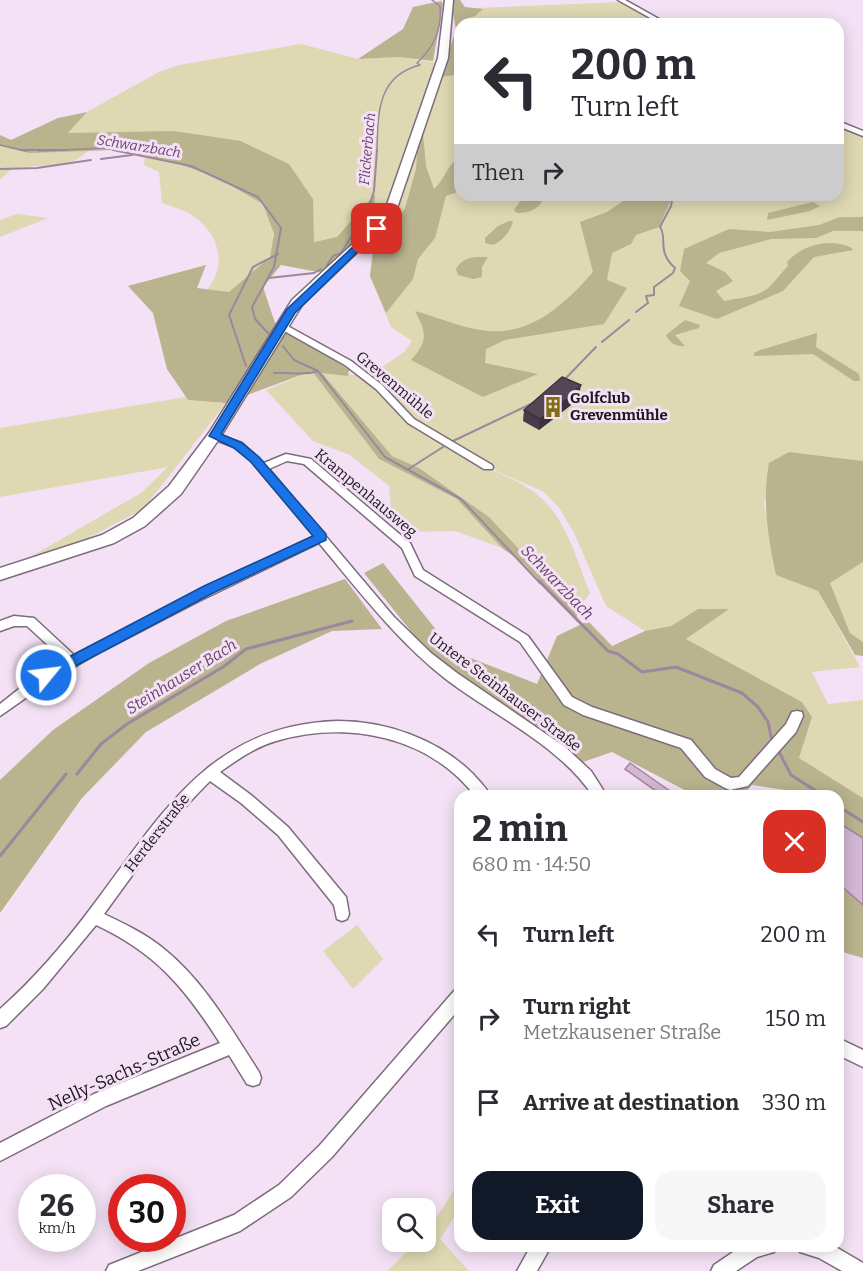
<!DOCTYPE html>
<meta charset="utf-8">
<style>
:root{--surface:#fff;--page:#f7f7f7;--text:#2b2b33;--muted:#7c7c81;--accent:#111827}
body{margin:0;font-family:Bitter,serif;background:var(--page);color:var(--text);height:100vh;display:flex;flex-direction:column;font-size:22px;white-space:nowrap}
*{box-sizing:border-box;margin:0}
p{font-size:20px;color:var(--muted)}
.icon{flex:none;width:33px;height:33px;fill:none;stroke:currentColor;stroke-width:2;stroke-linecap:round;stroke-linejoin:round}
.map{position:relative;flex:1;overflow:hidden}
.panel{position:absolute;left:454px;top:790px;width:390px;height:462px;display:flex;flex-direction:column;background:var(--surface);border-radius:18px;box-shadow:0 3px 15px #0003}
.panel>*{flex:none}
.hud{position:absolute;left:454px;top:18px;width:390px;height:183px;border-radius:18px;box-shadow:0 3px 15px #0003;background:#fff;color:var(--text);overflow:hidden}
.buttons{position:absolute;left:382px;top:1198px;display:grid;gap:12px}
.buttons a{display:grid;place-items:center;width:54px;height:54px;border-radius:12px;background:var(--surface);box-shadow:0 3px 15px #0003;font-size:30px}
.speed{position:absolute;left:18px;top:1174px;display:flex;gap:12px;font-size:30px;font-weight:700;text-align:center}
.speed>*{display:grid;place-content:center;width:78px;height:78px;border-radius:50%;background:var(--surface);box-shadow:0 3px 15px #0003;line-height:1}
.speed small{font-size:15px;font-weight:400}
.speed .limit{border:9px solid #d22;background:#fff;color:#111}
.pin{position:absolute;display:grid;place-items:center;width:51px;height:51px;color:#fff;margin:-26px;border-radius:12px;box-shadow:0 3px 9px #0006}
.me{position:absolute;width:66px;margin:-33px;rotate:61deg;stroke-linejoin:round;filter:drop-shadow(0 0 4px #0008)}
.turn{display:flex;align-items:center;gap:21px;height:126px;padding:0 18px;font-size:27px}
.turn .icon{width:78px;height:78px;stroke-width:2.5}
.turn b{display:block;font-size:42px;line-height:51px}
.then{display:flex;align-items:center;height:57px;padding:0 18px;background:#0003;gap:12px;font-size:22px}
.round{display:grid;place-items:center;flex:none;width:63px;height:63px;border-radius:18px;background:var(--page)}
.headline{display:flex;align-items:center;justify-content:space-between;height:102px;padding:0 18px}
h1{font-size:36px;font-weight:700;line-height:45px}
.primary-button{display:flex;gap:12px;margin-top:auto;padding:12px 18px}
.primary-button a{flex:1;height:69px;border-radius:18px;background:var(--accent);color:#fff;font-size:24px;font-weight:700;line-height:69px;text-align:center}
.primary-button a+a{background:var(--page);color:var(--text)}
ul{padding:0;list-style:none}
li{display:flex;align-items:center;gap:18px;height:84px;padding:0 18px}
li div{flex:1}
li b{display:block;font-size:22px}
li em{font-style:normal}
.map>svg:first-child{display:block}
</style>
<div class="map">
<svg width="863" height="1271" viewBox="0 0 863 1271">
<rect width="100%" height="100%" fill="#f4e1f5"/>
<path fill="#ded8b3" d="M622,2L662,24H460V195H838L839,124L863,135V461L788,452L764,502L776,575L818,591L860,667L812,672L828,704L863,700V798L799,758L812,717L802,702L686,639L728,609H698L671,626L645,631L606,606L574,533L560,509L544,492L474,461L438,441C466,464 506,471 535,493C565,514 577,561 590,593L577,611L489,517L419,468L392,456L321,372L364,376L412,425L366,378L404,352L412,341L391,327L370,276L374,228L342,231L337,237L313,242V199L289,164L242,141L67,133L87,112L159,72L179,65L301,44L358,59L399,57L445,64L456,29L455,9Z
M0,146L2,147L89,150C70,171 41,163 16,168C10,169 5,176 0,179Z
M145,156C184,163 229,178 261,203C273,213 276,241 270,255C266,265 238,284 229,292L207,290C229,263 218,231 189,213C181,209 171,206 162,203L159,172L144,165Z
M17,214L48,218L0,237V220Z
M312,371L379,459L457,499L502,548L455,531L410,532L392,521L389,486L350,455L313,441L266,390Z
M186,397L188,400L226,403L143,509L77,544L30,557L141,493L168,467L0,497V428Z
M863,562V642L850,633L829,583Z
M357,925L383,959L353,989L323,951Z
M460,1180V1208L440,1239L469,1271H387L417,1242H426V1234Z"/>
<path fill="#b9b38e" d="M450,0H460L465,7L483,9L475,16L462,20L460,24V74L441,77L456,29Z
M441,1L443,4L433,61L399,57L358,59L403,29L413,7Z
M87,112L68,133L174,131L241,141L289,164L313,199L314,242L337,237L375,194L374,228L323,273L281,265L263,287L275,323L318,347L349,370L348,376L322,373L392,456L419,468L489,517L577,611V622L524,564L502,548L457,499L379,459L312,371L226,403L188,400L167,369L153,313L128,286L206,265L197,288L229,292L270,257L274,234L263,204L218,178L171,161L114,150L29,153L0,146V135L11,140L58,118Z
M423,134L426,166L434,189C446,178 447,165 460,156V191L446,196L435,238L418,259L413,279L386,313L370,276L375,238L394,227L405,208L416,169L418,141Z
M544,195C541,209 530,213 517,213L514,210L524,196Z
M632,195H696L688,199L671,200L659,227L636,235L631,244L612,253L607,280L627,288L604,324L505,340L486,349L485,363L538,374L483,397L411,360C428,341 427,334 415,311C438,317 464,329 488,331C532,335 566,303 593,272L580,222L607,212Z
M813,202L820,206L810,211L767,220L768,213Z
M840,217H863V231H833L816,238L771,239L719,253L706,263L725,272L733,281L716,291L724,301C737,298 758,297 768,288C774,283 781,273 788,266L787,262C802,245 830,237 852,248L853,250L814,257L783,291L717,319L679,306L690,281L680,271L684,249L729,229L770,232L819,225Z
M509,221H513C512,230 501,242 493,245L485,243V238L498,226Z
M488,257L482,267V277L473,279L458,275L456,269C463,256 475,257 488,257Z
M685,320L700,325L699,328L675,335L685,346C677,347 669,343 666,335Z
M817,333L816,347L859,374L860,381H854L813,354L754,356V353L760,350Z
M789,452L863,461V562L830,583L850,633L863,642V656L855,655L818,591L776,575C768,538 762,501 769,463Z
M383,563L453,651L537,684L557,636L588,621L612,646L645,631L671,626L698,609H729L686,639L802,702L812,717L799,758L863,798V838L839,823L838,796H804L798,792L752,785L742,796H696L612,752L583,762L497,704L426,650L364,573Z
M345,579L382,629L332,631L260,664L146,732L82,798L0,913V780L53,730L149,663L226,621Z
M838,884L863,905V958L839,951Z"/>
<path fill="#d3b7d4" stroke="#9d879e" stroke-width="1.5" d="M630,763L677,796H663L625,769Z
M839,823L863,838V905L839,884Z"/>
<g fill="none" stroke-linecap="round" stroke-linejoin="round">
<path stroke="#9d879e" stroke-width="1.5" d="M0,145L26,151
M39,151L104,148L121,151
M377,151C378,113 377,76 420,65L417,63C434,47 442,30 440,6L432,0"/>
<path stroke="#9d879e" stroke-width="2" d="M20,150H67
M113,150L191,166L258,197L281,228L274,267L252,307L255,319L268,333
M101,159L132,155
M0,169L37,168L91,160
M327,265L333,256L341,253L356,229L376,218L377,211L369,207L374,191L377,150
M269,278L314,273L321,269
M636,312L648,303L646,296L654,295V287L673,273L675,268C656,251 668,238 660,227L671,206L673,195
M602,342L629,320
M283,346L294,360L318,371L385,457L461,499L540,583
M246,366L229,315L253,267L278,254
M274,373C289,372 305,376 318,371
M564,380L596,347
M451,442L535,402
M407,470L443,447"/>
<path stroke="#9d879e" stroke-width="3" d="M539,581L608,651L618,654L642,672L676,667L742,693L758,707L768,722L772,741
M778,750L791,775L824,796
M77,774L101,744L127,724L223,667L246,649L352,621
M838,806L863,822
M0,856L66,774"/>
<defs>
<path id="minor" d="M618,0H625L668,24H661Z
M838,121L863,131V136L838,126Z
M282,323L351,361L382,385L414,419L492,465L493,467L492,469H484L408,423L376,389L345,365L279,328V324Z
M214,433L242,443L264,463L286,454L311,459L410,543L423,570L528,636L572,697L592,707L691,740L715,769L731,778L739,777L786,724L792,712L797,711L802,712L803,716L796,732L748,786L730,790L725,788L705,777L681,748L583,715L564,705L520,642L415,576L402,548L304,464L287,461L269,469L394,617L431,653L457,673L565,747L591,771L607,796H593C558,744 496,717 447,680C397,641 359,591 319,543L199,601L93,656L47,683L0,716V704L24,685L64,660L27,626H14L0,631V621L14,616L34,618L74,655L191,595L314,536L251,461L234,447L210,438L209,436Z
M337,721C386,721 438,739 473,774C479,781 487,788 490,796H475C429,736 347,720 276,741C255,747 237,760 220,772L251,795L288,827L346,897L349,914L347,919L342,921L337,919L334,905L278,835L241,803L210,781C169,821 138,868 104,914C125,924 146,934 164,949C204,981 231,1029 259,1072L261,1078L259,1084L253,1086L247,1084L229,1055L106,1106L0,1161V1143L94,1094L220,1043C185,988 156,953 96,925L43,989L6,1026L0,1028V1009C34,979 64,944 91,908C161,816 209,725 337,721Z
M460,989V1008L332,1157L291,1197L240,1231L138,1271H106L109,1265L234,1215L279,1185L320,1145L454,991Z
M838,1038L863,1050V1067L838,1055Z
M531,1246H551L537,1271H517Z
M742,1246H777L774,1252L757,1257L736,1271H711L714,1265Z
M797,1246H834L863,1263V1271H842L819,1258L800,1252Z"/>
<path id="secondary" d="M445,0H453L448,58L394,217L302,305L219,439L181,494L145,526L114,543L0,580V568L102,535L133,518L169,486L209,433L292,300L383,216L438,58Z"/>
</defs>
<use href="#minor" stroke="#7c6c7d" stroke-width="3"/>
<use href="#secondary" stroke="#7c6c7d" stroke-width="3"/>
<use href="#minor" fill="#fff" fill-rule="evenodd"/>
<use href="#secondary" fill="#fff" fill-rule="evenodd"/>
</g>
<path fill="#493c4a" d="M579,396L571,405L539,430L523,421L524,410Z"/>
<path fill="#3c313c" d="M581,385L579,396L571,405L539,430L540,419Z"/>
<path fill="#554656" stroke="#3c313c" stroke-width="1.5" d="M562,377L581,385L572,395L540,419L524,410Z"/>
<path fill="#1a73e8" stroke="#114b97" stroke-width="1.5" d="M374,227L381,229L295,313L221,434L242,443L259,457L326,534V540L213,593L51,679H42V671L204,586L313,536L251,462L234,448L209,436L287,309Z"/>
<defs>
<symbol id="building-bare" viewBox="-9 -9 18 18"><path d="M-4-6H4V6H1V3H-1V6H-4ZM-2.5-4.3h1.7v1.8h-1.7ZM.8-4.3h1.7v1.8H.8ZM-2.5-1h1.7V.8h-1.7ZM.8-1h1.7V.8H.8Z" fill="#7f6f0e" stroke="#f4e1f5" stroke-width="2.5" paint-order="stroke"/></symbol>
</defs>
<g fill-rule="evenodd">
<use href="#building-bare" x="538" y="392" width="30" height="30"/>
</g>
<g text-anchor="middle" stroke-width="6" stroke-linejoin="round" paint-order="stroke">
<g font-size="14" font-style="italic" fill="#69436c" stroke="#f4e1f5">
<text transform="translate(139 146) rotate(9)" y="5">Schwarzbach</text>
<text transform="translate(367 149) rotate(-85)" y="5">Flickerbach</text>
</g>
<g font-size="15" fill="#1e181f" stroke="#f4e1f5">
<text transform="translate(395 385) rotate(40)" y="5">Grevenmühle</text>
<text transform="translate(366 493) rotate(40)" y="5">Krampenhausweg</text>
<text transform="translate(505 692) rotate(37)" y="5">Untere Steinhauser Straße</text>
<text transform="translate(157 833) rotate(-52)" y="5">Herderstraße</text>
</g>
<g font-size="15" font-weight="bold" fill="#1e181f" stroke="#f4e1f5" text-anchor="start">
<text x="570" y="403">Golfclub<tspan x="570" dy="17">Grevenmühle</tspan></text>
</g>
<g font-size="16" font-style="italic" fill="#69436c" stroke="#f4e1f5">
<text transform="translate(558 582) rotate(46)" y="6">Schwarzbach</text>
<text transform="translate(181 676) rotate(-32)" y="6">Steinhauser Bach</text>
</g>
<g font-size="18" fill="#1e181f" stroke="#f4e1f5">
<text transform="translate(124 1072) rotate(-24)" y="6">Nelly-Sachs-Straße</text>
</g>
</g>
</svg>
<div class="buttons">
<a><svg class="icon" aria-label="search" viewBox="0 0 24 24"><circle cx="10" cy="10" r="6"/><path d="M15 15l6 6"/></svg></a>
</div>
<div class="speed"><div>26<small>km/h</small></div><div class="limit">30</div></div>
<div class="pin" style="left:377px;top:229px;background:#d93025"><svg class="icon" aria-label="arrive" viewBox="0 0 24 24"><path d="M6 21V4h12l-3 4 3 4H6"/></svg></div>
<svg class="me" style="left:46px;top:675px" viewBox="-20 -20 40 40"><circle r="17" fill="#1a73e8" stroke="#fff" stroke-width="3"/><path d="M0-11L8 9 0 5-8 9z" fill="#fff"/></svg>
<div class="hud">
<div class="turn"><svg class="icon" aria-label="left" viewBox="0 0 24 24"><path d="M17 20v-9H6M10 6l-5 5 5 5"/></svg><div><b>200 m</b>Turn left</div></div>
<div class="then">Then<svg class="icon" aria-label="right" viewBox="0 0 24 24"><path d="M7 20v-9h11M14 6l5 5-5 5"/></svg></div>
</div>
<section class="panel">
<div class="headline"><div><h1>2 min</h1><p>680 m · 14:50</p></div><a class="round" style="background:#d93025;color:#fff"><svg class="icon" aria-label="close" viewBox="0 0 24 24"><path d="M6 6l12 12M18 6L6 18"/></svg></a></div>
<ul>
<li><svg class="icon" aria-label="left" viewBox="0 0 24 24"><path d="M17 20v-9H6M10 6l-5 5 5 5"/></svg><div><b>Turn left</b></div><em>200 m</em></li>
<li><svg class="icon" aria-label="right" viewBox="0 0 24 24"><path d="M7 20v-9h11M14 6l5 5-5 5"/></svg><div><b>Turn right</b><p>Metzkausener Straße</p></div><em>150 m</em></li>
<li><svg class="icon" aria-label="arrive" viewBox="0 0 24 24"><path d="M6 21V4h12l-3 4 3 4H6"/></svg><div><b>Arrive at destination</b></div><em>330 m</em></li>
</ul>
<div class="primary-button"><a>Exit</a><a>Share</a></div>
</section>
</div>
